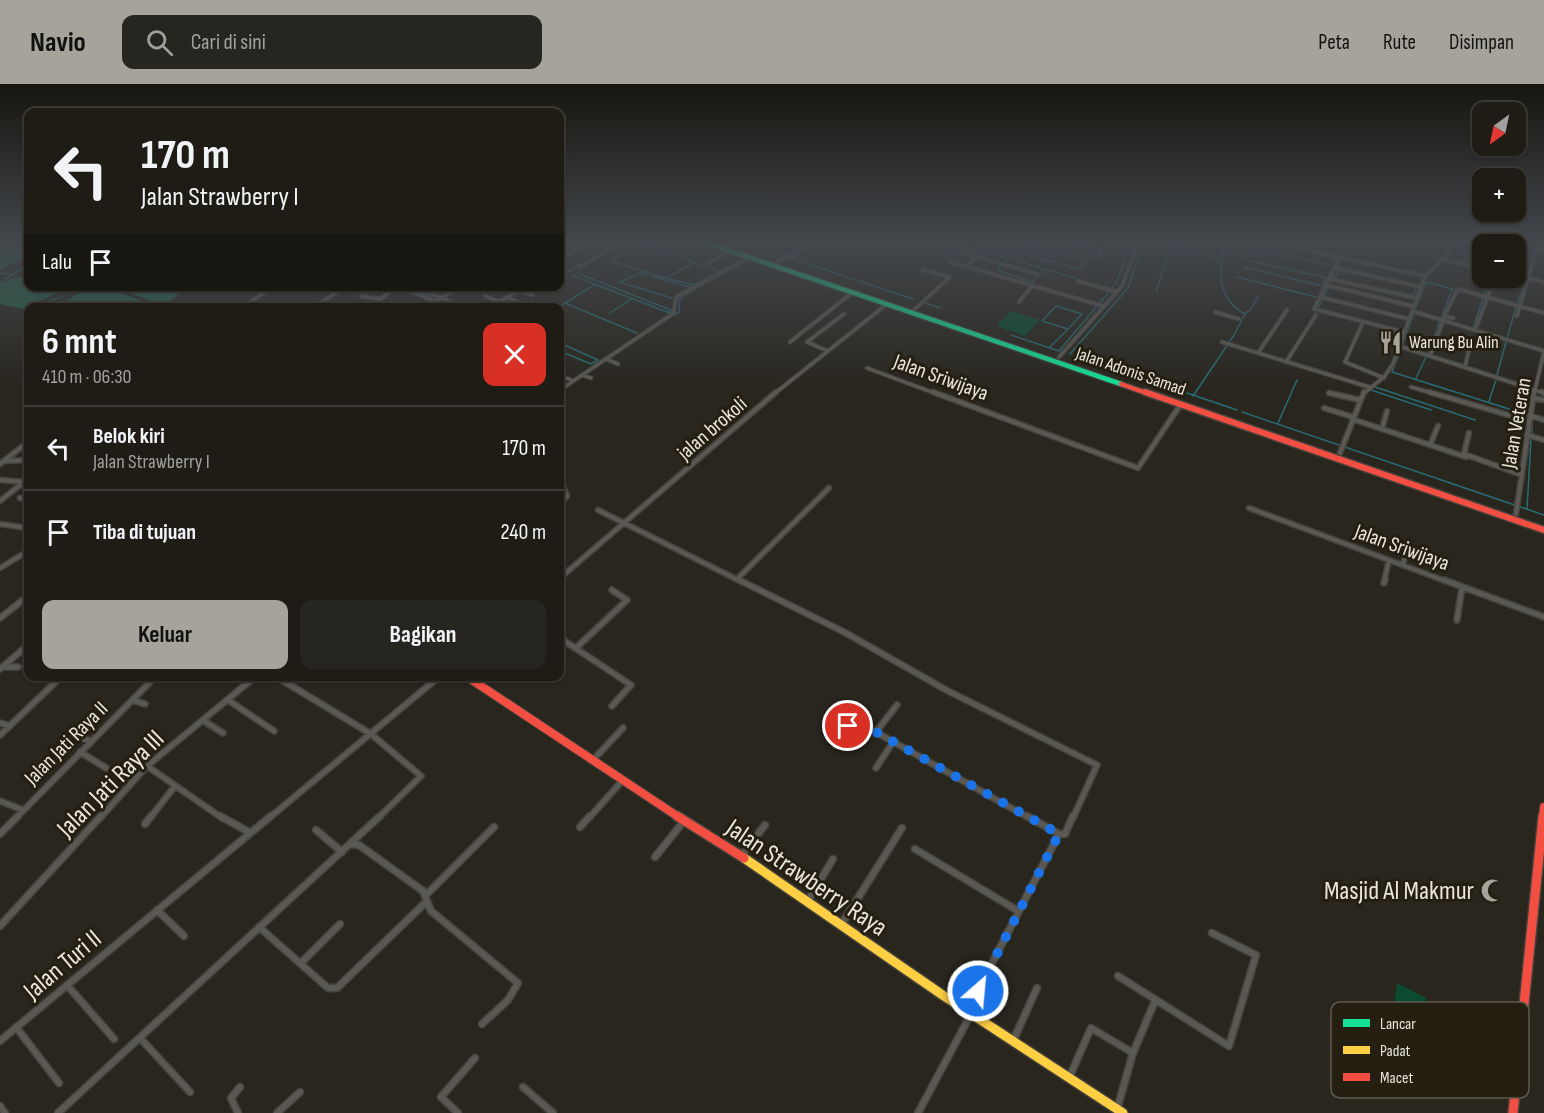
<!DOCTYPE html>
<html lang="id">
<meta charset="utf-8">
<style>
:root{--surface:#1f1c16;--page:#27251f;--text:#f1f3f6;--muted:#a1a1a1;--line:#3c3a35;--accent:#a6a39a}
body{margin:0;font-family:"Sofia Sans Condensed",sans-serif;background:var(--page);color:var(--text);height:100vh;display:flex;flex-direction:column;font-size:22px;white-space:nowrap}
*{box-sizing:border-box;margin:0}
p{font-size:20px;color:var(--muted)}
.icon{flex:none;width:33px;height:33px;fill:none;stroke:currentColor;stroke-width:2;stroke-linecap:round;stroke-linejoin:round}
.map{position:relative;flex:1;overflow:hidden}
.drawer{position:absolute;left:24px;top:219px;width:540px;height:378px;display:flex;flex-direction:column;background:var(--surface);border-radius:12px;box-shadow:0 2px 4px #0004,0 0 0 2px var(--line)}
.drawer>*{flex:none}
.hud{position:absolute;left:24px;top:24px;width:540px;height:183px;border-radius:12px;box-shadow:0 2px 4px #0004,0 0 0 2px var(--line);background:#1f1c16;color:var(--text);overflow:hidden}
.needle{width:39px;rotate:213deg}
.tools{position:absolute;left:1472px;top:18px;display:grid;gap:12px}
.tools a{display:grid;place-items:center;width:54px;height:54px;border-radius:12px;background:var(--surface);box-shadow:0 2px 4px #0004,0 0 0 2px var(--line);font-size:30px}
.pin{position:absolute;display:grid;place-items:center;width:51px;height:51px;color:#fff;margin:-26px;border:3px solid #fff;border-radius:50%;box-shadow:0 2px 6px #0007}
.me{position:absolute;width:66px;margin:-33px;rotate:27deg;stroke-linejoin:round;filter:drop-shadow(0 0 4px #0008)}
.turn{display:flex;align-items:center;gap:21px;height:126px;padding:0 18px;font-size:27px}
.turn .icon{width:78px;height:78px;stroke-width:2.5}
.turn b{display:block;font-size:42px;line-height:51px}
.then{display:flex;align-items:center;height:57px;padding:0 18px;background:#0003;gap:12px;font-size:22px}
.round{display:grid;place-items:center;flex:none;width:63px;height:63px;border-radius:12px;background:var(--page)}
.overview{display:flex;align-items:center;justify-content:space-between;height:102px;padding:0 18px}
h1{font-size:36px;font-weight:700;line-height:45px}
.primary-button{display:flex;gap:12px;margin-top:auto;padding:12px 18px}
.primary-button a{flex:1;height:69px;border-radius:12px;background:var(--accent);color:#111;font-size:24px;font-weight:700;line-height:69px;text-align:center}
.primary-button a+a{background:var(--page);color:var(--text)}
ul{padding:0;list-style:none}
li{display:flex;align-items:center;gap:18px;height:84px;padding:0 18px;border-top:2px solid var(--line)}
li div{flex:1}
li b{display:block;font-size:22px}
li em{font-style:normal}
header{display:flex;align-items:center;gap:36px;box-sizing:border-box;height:84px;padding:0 30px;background:var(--accent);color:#111}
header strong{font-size:28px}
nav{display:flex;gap:33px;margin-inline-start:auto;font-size:21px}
.search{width:420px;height:54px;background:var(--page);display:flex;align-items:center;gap:15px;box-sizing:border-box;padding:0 21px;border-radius:12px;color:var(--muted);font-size:22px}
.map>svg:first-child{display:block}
</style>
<header>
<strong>Navio</strong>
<div class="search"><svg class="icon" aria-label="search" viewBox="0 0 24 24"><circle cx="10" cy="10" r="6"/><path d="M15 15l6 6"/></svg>Cari di sini</div>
<nav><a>Peta</a><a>Rute</a><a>Disimpan</a></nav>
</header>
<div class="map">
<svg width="1544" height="1029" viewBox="0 0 1544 1029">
<rect width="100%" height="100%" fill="#29261e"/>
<path fill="#0a4b32" d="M1011,227L1040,236L1025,252L996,242Z
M1397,899L1426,914L1422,950L1392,934Z"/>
<path fill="#1f6347" d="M0,159H28V174L9,180L5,185L0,186Z
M28,192V202L73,203L39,217L36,222L72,208L43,222H53L51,223L28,224V226L0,220V200L16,193Z
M88,203L124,210L147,219L141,221L124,218L115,223H57Z
M113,203L187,202V203L169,218L160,220Z"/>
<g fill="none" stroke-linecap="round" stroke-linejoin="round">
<path stroke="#276c75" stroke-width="1.5" d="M814,159L791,174L855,196
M963,159L947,175L1014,195
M991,159L984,167L1109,204
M1008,159L1003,165L1080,185L1095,166L1067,159
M1017,159L1084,177
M1172,162L1197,169L1200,159
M1251,165L1334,182
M1198,169L1219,176
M1240,174L1248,159
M1008,175L997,186L1032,198L1044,185
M1245,176L1328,194
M1038,183L1054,159
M1244,183L1322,202
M1361,188L1418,201
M0,189L13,191L0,199
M577,189L671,226L667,228L674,231L679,228L680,214L695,205L690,203L720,187L681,174
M650,189L610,177L637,160L677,172
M13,190L28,181
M571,191L667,228
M647,191L641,189L619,198L672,214
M654,191L694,201
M561,192L597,171
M652,192L689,203
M1237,193L1316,213
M666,194L694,179
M1333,195L1339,187
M859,197L873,202
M1323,200L1326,195
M406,202L455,224
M876,203L913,215
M1329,203L1409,223
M1375,203L1413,211L1417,203
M1460,207L1483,213
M1156,208L1172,159
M1484,211L1492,194
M1324,212L1328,204
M1501,215L1518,220
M923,218L940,224
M565,219L637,249
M1100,219L1116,199L1132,159
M1517,219L1526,196
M1056,222L1082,230L1068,245L1042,237Z
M1524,222L1544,227
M557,224L594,201
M1318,224L1323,215
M1415,226L1426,198L1453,205
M610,229L631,215
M1245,230L1252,224L1258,212
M1441,234L1452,206
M1473,244L1483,214
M1011,251L1059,267L1097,222
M1507,254L1516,223
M560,259L598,276L591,280L560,267
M1524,259L1541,264
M1402,262L1414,229
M1050,263L1068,245
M1401,265L1392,288L1528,331
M1070,270L1128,204L1144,159
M1428,270L1440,237
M1435,272L1462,280
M1090,276L1237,326
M1290,277L1367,301
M1470,283L1531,303
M1497,291L1506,258
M1416,294L1426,273
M1356,301L1364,303
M1375,303L1475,336
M1371,306L1431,326
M1193,312L1234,251L1245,230C1216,214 1218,186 1225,159
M1489,317L1496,296
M1242,328L1544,431
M1532,333V350
M1278,339L1297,296
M1527,425L1531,355"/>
<defs>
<path id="street-far3" d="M662,159L681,167
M1273,159L1425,192L1393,280L1384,293L1363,310
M1504,159L1509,160
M1515,162L1544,167
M734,165L744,159
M1196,167L1198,159
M959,168L967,170L978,159
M967,170L977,173L967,182
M567,171L587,159
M1099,171L1105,159
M977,173L1037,190
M1340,173L1314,225L1404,248
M1441,175L1482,184
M951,178L1103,222
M708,179L730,167
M776,179L809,159
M580,183L619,159
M1336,184L1421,203
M1515,191L1544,198
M1425,193L1449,168L1448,164L1429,159
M1330,195L1416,214
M1078,197L1117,208
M1326,201L1413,222
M307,202L316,205
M399,202L434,217
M414,202L465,224
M469,202L478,206
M536,202L549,205
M422,206L432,203
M518,206L532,211
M361,212L380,215
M485,212L500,218
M507,213L531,224
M1320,213L1409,235
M1019,218L1033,201
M213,222L220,224
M243,224L273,202
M313,224L346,202
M369,224L397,202
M426,224L460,202
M490,224L524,202
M915,225L950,193L923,186
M1412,227L1544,267
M1215,228L1239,235
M1444,232L1453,234
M1517,232L1536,166
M1442,236L1458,205L1544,229
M1362,240L1345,278L1384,294
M1475,246L1495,194
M790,258L853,208
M1222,258L1369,303
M1399,262L1544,309
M828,267L807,258L844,230
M1258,269L1287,226
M1430,272L1443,237
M1059,273L1122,202L1138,159
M606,275L618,280
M1286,278L1316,231
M1465,283L1470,261
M867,284L937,310
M560,291L573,297
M582,291L591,294
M1411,303L1435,310
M560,306L671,231L674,227L676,213L749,174
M1329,309L1333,310
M774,310L887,220
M1534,310L1544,268"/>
<path id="street-far2" d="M933,308L1138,384L1181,320
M1429,308L1529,337
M1542,308L1544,309
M1329,309L1360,316
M1533,314L1544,316
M1324,324L1353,333
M1529,331L1544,336
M1352,335L1430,361L1438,342
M1382,345L1387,327
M1469,349L1464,370L1522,391
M1527,351L1544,356
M1430,361L1466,373
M1340,369L1364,308
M4,377L28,376
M0,380L28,358
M0,396L24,398L0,417
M20,414L28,415
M560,420L567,412L563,403
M1249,424L1448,498
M598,426L742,498
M1516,430L1534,308
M0,440L28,444
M1403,481L1408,459
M0,484L28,467
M560,494L776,308
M738,494L829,404
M1384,498L1389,476"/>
<path id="street-far1" d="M739,496L844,548L948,607L1097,681L1073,734
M1444,496L1544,533
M1384,499L1385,496
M0,534L28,512
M1457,536L1462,503
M560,554L631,601L612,622
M576,564L627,516L612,506
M2,583H18
M0,585L28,561
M230,592L249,598
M275,592L371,650L421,692L378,734
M132,616L145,620
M228,616L274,647
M204,637L223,649
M0,639L10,642
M876,648L897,621
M0,651L62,592
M71,651L91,657
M835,661L851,636L858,638L1029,734
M80,668L106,684
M592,677L623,644
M147,682L222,734
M876,684L893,658
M0,717L23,726
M16,734L156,592
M100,734L147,682L256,592
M150,734L175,702
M269,734L440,592
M589,734L622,697"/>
<path id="street" d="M220,732L249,748
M145,740L151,732
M580,743L590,732
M316,746L342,768
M0,750L18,732
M1059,750H1065L1073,732
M350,760L359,761L423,807L431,827L518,899L508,916L482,940
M915,765L1018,827
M741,772L765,741
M655,773L684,737
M426,811L494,743
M807,818L833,775
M157,826L184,852
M841,841L902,744
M0,842L101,732
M259,843L328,904H337L426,818
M301,879L340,840
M1118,892L1229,962L1256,871L1212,849
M67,901L114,955
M967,927L1059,750L1027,732
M16,943L59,999
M140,954L190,1008
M0,957L271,732
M1013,957L1037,904
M1069,994L1091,944L1133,969
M523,1003L553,1029
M0,1022L5,1029
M1117,1025L1133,969L1155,917
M58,1029L380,732
M238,1029L231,1014L240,1003
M277,1029L300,1008
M458,1029L441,1013L475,974
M918,1029L971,930"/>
<path id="fast" d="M707,159L1121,300"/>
<path id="slow" d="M744,774L944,912L1123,1029"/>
<path id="jam-far3" d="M1121,300L1149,310"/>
<path id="jam-far2" d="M1145,308L1544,446"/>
<path id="jam-far1" d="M466,592L680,734
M1543,734L1544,723"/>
<path id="jam" d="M677,732L744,774
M1513,1029L1543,732"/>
</defs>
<use href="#street-far3" stroke="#44423c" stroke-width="5"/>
<use href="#street-far2" stroke="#44423c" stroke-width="7"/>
<use href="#street-far1" stroke="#44423c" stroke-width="8"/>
<use href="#street" stroke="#44423c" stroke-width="9"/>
<use href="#fast" stroke="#44423c" stroke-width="7"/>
<use href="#slow" stroke="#44423c" stroke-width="12"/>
<use href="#jam-far3" stroke="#44423c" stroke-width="7"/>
<use href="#jam-far2" stroke="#44423c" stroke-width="9"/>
<use href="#jam-far1" stroke="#44423c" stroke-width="10"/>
<use href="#jam" stroke="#44423c" stroke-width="12"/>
<use href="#street-far3" stroke="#5a5852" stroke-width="3"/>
<use href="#street-far2" stroke="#5a5852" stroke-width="4"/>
<use href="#street-far1" stroke="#5a5852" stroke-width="5"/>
<use href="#street" stroke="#5a5852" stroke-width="6"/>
<use href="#fast" stroke="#16e098" stroke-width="4.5"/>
<use href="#slow" stroke="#ffcf43" stroke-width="9"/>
<use href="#jam-far3" stroke="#f24e42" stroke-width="4.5"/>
<use href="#jam-far2" stroke="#f24e42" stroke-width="6"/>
<use href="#jam-far1" stroke="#f24e42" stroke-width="8"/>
<use href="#jam" stroke="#f24e42" stroke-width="9"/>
</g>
<linearGradient id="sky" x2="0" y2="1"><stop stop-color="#171510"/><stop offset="0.52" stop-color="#43474c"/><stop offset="1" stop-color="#43474c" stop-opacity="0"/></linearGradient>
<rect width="1544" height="304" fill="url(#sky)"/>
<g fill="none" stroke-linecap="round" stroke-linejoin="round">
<path stroke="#1a73e8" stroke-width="10" stroke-dasharray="0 18" d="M848,642L851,636L858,638L1059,750L978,907"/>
</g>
<defs>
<symbol id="restaurant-bare" viewBox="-9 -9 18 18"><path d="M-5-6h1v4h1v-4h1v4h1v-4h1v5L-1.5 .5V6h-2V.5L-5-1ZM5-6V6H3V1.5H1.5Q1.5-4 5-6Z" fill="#a6a39a" stroke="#241f11" stroke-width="2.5" paint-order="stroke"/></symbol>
<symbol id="mosque-bare" viewBox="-9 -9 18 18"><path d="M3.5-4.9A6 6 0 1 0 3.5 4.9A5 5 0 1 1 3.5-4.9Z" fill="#a6a39a" stroke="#241f11" stroke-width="2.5" paint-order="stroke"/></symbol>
</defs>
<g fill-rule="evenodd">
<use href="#restaurant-bare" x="1374" y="242" width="33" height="33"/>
<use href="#mosque-bare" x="1476" y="790" width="33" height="33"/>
</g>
<g text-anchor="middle" stroke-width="6" stroke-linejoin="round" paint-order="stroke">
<g font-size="18" fill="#e9e6dd" stroke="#241f11" text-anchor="start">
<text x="1409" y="264">Warung Bu Alin</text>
</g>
<g font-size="18" fill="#e9e6dd" stroke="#241f11">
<text transform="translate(1131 287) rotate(19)" y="6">Jalan Adonis Samad</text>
</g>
<g font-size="21" fill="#e9e6dd" stroke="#241f11">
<text transform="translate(941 293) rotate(20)" y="7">Jalan Sriwijaya</text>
<text transform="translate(1516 339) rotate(-80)" y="7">Jalan Veteran</text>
<text transform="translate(712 344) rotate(-41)" y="7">jalan brokoli</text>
<text transform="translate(1402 463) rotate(20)" y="7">Jalan Sriwijaya</text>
<text transform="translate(66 659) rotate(-45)" y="7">Jalan Jati Raya II</text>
</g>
<g font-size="26" fill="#e9e6dd" stroke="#241f11">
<text transform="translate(110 699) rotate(-45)" y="9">Jalan Jati Raya III</text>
<text transform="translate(807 793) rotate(34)" y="9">Jalan Strawberry Raya</text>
<text transform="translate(62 880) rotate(-40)" y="9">Jalan Turi II</text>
</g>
<g font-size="26" fill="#e9e6dd" stroke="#241f11" text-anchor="end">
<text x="1474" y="815">Masjid Al Makmur</text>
</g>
</g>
<rect x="1331" y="918" width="198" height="96" rx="9" fill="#241f11" stroke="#5f5b4e" stroke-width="1.5"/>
<rect x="1343" y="935" width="27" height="8" fill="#16e098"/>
<rect x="1343" y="962" width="27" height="8" fill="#ffcf43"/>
<rect x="1343" y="989" width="27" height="8" fill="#f24e42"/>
<g font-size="16" fill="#e9e6dd">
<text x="1380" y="945">Lancar</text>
<text x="1380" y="972">Padat</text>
<text x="1380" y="999">Macet</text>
</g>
</svg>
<div class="tools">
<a><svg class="needle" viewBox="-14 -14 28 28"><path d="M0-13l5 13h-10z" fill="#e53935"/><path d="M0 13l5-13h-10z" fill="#a1a1a1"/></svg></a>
<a>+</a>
<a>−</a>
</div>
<div class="pin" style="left:848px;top:642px;background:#d93025"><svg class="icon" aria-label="arrive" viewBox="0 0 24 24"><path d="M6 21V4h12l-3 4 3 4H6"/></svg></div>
<svg class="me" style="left:978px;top:907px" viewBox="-20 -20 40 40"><circle r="17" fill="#1a73e8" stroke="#fff" stroke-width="3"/><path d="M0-11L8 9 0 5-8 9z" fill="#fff"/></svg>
<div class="hud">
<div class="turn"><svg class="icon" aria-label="left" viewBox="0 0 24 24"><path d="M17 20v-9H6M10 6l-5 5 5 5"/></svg><div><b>170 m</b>Jalan Strawberry I</div></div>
<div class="then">Lalu<svg class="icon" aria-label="arrive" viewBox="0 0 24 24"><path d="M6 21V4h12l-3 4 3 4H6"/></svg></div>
</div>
<section class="drawer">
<div class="overview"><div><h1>6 mnt</h1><p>410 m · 06:30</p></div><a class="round" style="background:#d93025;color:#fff"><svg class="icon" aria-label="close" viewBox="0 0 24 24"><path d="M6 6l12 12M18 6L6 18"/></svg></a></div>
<ul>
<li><svg class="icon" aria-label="left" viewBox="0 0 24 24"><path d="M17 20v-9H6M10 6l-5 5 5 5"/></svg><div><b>Belok kiri</b><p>Jalan Strawberry I</p></div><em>170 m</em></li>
<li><svg class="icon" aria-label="arrive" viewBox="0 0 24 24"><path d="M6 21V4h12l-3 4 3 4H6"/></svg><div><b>Tiba di tujuan</b></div><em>240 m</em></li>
</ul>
<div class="primary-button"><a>Keluar</a><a>Bagikan</a></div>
</section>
</div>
